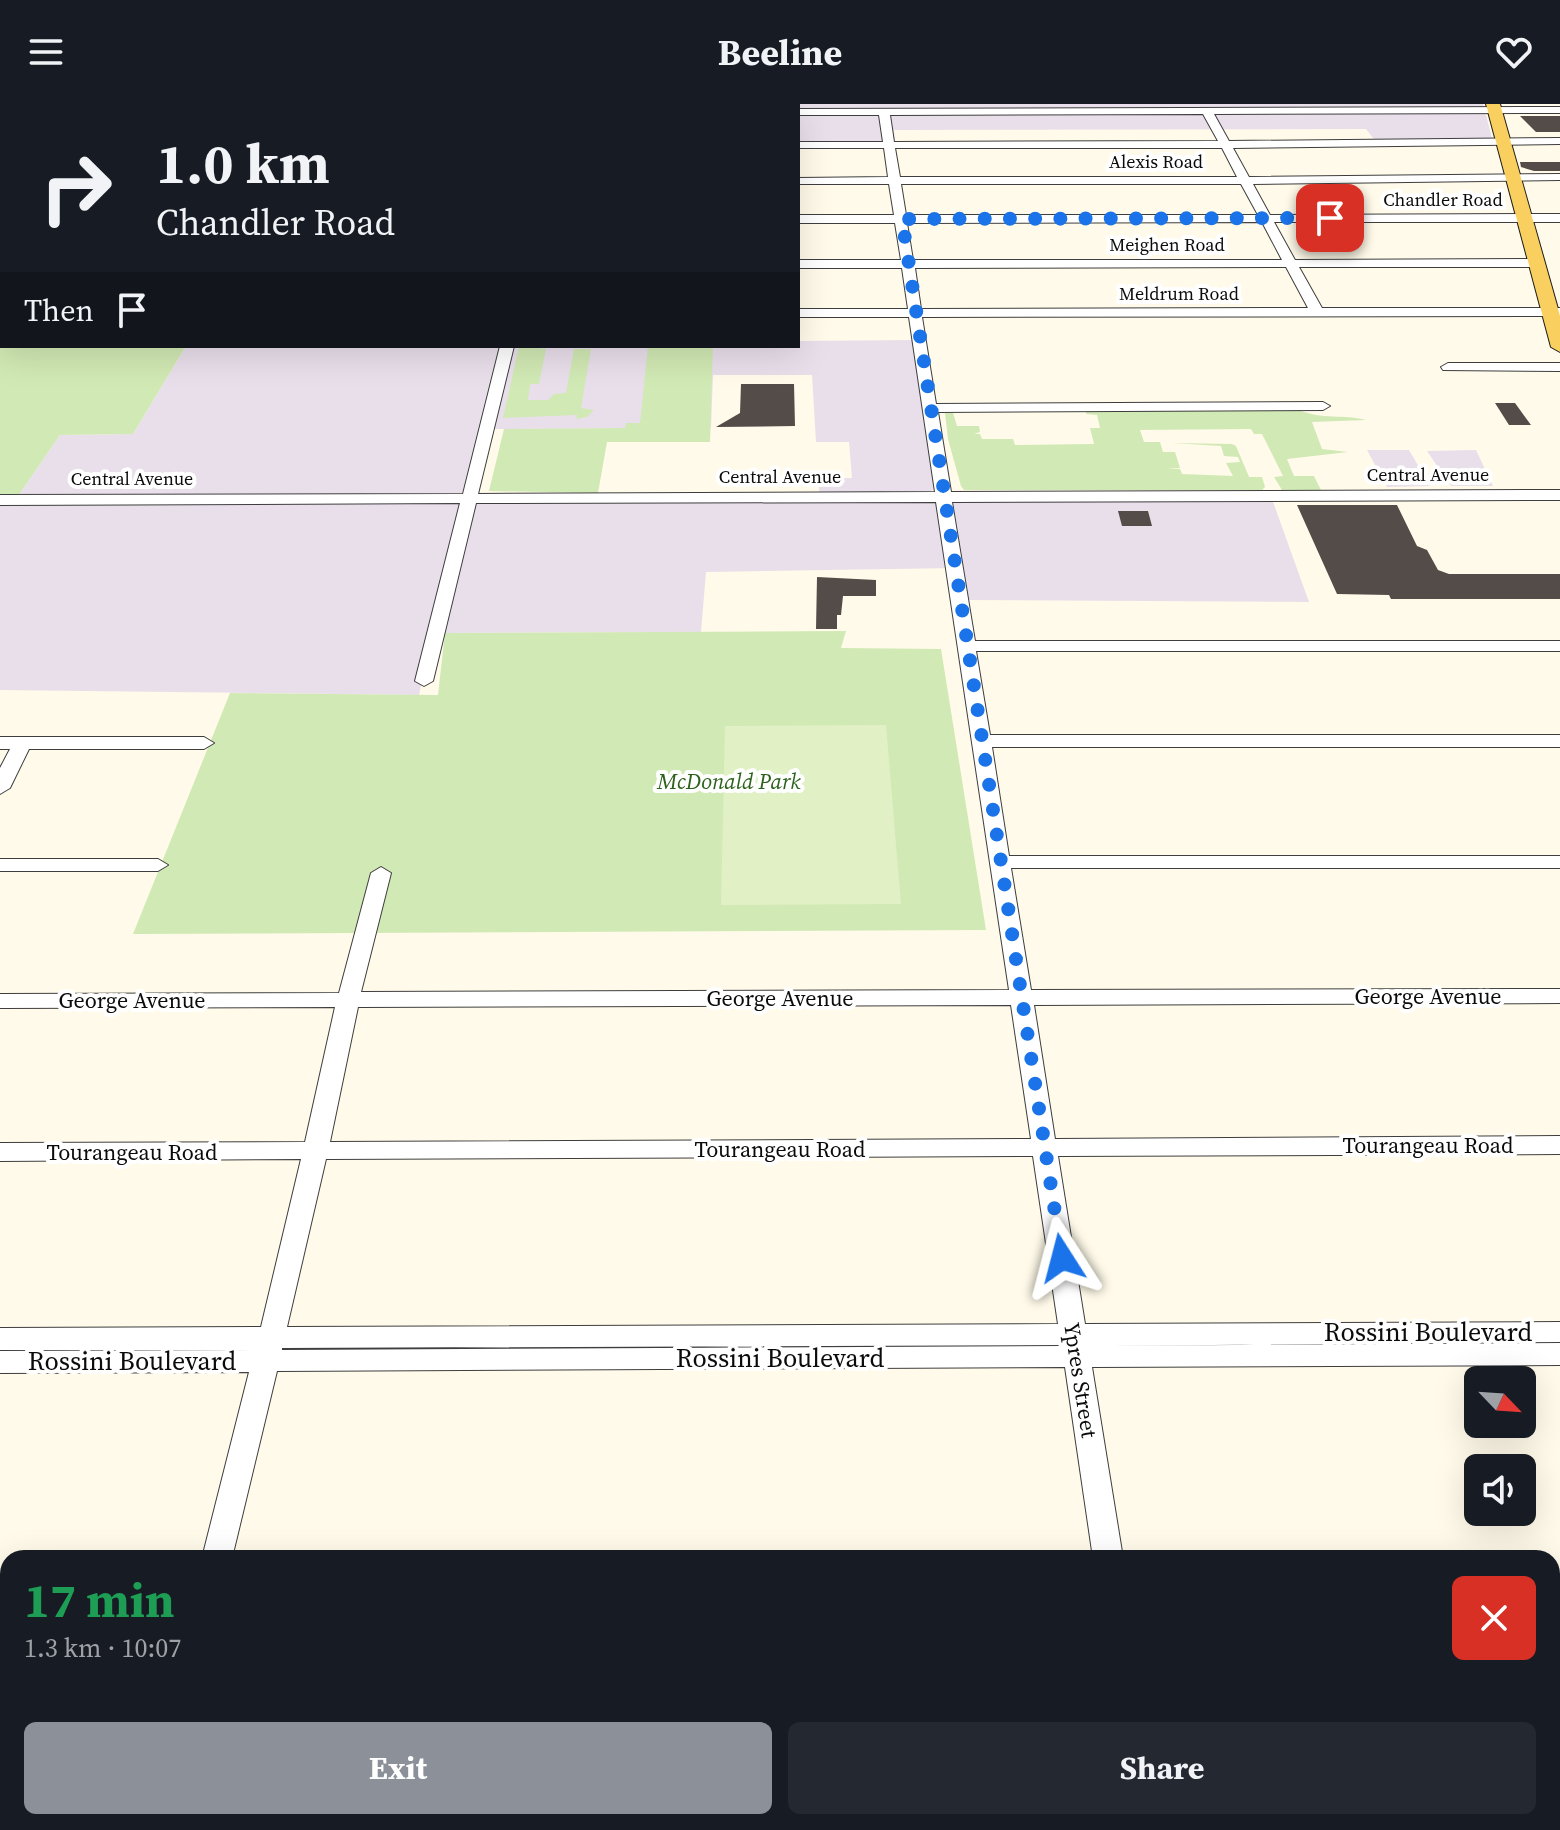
<!DOCTYPE html>
<meta charset="utf-8">
<style>
:root{--surface:#171b24;--page:#242831;--text:#f1f3f6;--muted:#9ea1a6;--accent:#8c9099}
body{margin:0;font-family:"Source Serif 4",serif;background:var(--page);color:var(--text);height:100vh;display:flex;flex-direction:column;font-size:30px;white-space:nowrap}
*{box-sizing:border-box;margin:0}
p{font-size:26px;color:var(--muted)}
.icon{flex:none;width:44px;height:44px;fill:none;stroke:currentColor;stroke-width:2;stroke-linecap:round;stroke-linejoin:round}
.map{position:relative;flex:1;overflow:hidden}
.panel{position:absolute;left:0px;top:1446px;width:1560px;height:280px;display:flex;flex-direction:column;background:var(--surface);border-radius:24px 24px 0 0;box-shadow:0 8px 32px #0002}
.panel>*{flex:none}
.hud{position:absolute;left:0px;top:0px;width:800px;height:244px;box-shadow:0 8px 32px #0002;background:#171b24;color:var(--text);overflow:hidden}
.needle{width:52px;rotate:115deg}
.fabs{position:absolute;left:1464px;top:1262px;display:grid;gap:16px}
.fabs a{display:grid;place-items:center;width:72px;height:72px;border-radius:12px;background:var(--surface);box-shadow:0 8px 32px #0002;font-size:40px}
.pin{position:absolute;display:grid;place-items:center;width:68px;height:68px;color:#fff;margin:-34px;border-radius:16px;box-shadow:0 4px 12px #0006}
.me{position:absolute;width:88px;margin:-44px;rotate:351deg;stroke-linejoin:round;filter:drop-shadow(0 0 6px #0008)}
.turn{display:flex;align-items:center;gap:28px;height:168px;padding:0 24px;font-size:36px}
.turn .icon{width:104px;height:104px;stroke-width:2.5}
.turn b{display:block;font-size:56px;line-height:68px}
.then{display:flex;align-items:center;height:76px;padding:0 24px;background:#0003;gap:16px;font-size:30px}
.round{display:grid;place-items:center;flex:none;width:84px;height:84px;border-radius:12px;background:var(--page)}
.overview{display:flex;align-items:center;justify-content:space-between;height:136px;padding:0 24px}
h1{font-size:48px;font-weight:700;line-height:60px;color:#1e9e55}
.cta{display:flex;gap:16px;margin-top:auto;padding:16px 24px}
.cta a{flex:1;height:92px;border-radius:12px;background:var(--accent);color:#fff;font-size:32px;font-weight:700;line-height:92px;text-align:center}
.cta a+a{background:var(--page);color:var(--text)}
header{display:flex;justify-content:space-between;align-items:center;height:104px;padding:0 24px;background:var(--surface);font-size:36px;font-weight:700}
.map>svg:first-child{display:block}
</style>
<header><svg class="icon" aria-label="menu" viewBox="0 0 24 24"><path d="M4 6h16M4 12h16M4 18h16"/></svg>Beeline<svg class="icon" aria-label="heart" viewBox="0 0 24 24"><path d="M12 20l-8-8c-3-5 5-10 8-4 3-6 11-1 8 4z"/></svg></header>
<div class="map">
<svg width="1560" height="1726" viewBox="0 0 1560 1726">
<rect width="100%" height="100%" fill="#fffae9"/>
<path fill="#e9dfeb" d="M0,0H1483L1493,38H1376L1366,25L894,26L895,38H798V2H2L0,59Z
M914,236L936,384L929,388L820,390L817,375L852,374L849,338H816L812,271H713L711,324L493,325L512,242H798V237Z
M186,242H504L462,389L18,392L60,331L133,330Z
M1367,346H1409L1430,382L1387,383Z
M1476,346L1493,382H1451L1427,347Z
M1272,395L1309,498L966,496L959,464L706,468L701,528L445,529L475,399Z
M0,399H461L419,591L0,586Z"/>
<path fill="#d1e9b4" d="M0,239L2,242H186L133,330L60,331L18,392H0Z
M519,242L546,245L539,280H530L528,296H548L554,290L566,289L574,245H591L581,304L594,306L587,313L576,315L577,311L503,314Z
M648,242H713L710,338H607L598,389L489,387L504,325L625,324L626,319H640Z
M1086,306H1299C1322,316 1343,310 1366,316L1312,318L1322,345L1348,348L1287,355L1294,372H1314L1321,386H1282L1274,373L1283,372L1262,330H1254L1251,325L1140,326L1144,338H1160L1163,348H1175L1180,364H1166L1180,365L1182,370L1233,372L1226,359L1240,358L1238,353L1224,352L1221,342L1172,339L1232,340L1236,342L1249,373H1262L1265,383L1262,386H964L961,382L948,335L945,309H953L957,322H979L980,328L974,330H980L982,335H1013L1015,341L1094,340L1090,324H1100L1097,311L1086,310Z
M846,527L841,544L941,545L986,826L133,830L230,589L438,591L445,529Z"/>
<path fill="#e2f0c6" d="M886,621L901,800L721,801L725,622Z"/>
<path fill="#544c48" d="M1520,12H1560V28H1536Z
M1520,58H1560V67H1534L1521,63Z
M741,280H794L795,322L716,323L740,309Z
M1495,299H1515L1531,321H1509Z
M1297,401H1397L1417,442L1427,446L1438,466L1449,470H1560V495H1391L1389,491L1337,490Z
M1118,407H1148L1152,422H1122Z
M817,473L876,476V492H843L841,511H837V525H816Z"/>
<g fill="none" stroke-linecap="round" stroke-linejoin="round">
<defs>
<path id="minor" d="M1560,3V9L1214,10L1229,37L1560,34V40L1233,44L1249,73L1560,70V76L1253,80L1270,111L1560,110V118H1274L1295,156L1536,155L1542,159L1536,163H1299L1322,204H1560V212L922,213L936,300L1323,298L1330,302L1323,306L938,308L951,388L1560,386V396L952,398L975,537H1560V547H976L990,631H1560V643H992L1009,752H1560V764H1011L1031,886L1560,885V899L1034,901L1055,1035L1560,1032V1050L1058,1052L1085,1220L1560,1218V1238L1089,1242L1560,1239V1261L1092,1263L1123,1454H1093L1065,1263L277,1267L232,1454H202L249,1268L0,1269V1247L255,1246H0V1224L261,1223L301,1055L0,1057V1039L305,1038L335,903L0,904V890L339,889L371,769L381,763L391,769L361,888L1009,886L936,398L476,399L433,577L424,582L415,577L460,399L0,401V391L463,390L500,242H514L478,390L935,388L909,213H798V205H908L902,164H798V156H901L895,119H798V111H894L889,80H798V74L888,73L884,44H798V38H883L879,11H798V5ZM1203,10L1218,37L894,38L890,11ZM895,44H1222L1237,73H900ZM901,80H1241L1258,111H906ZM1262,118L1282,156H913L907,119ZM1286,163L1308,204L921,205L915,164ZM1011,901L1031,1035L330,1038L358,903ZM1033,1052L1058,1220L287,1223L326,1055ZM1061,1241L1062,1242L282,1246V1244Z
M0,8H2V14H0Z
M0,75H2V83H0Z
M0,113H2V121H0Z
M0,158H2V166H0Z
M0,207H2V215H0Z
M1448,259H1560V267L1443,266L1441,263Z
M0,633H204L214,639L204,645H29L10,684L0,690V664L10,645H0Z
M0,755H158L168,761L158,767H0Z
M1560,1472V1498L1552,1499V1473Z
M0,1477H8V1503H0Z
M137,1718H171L169,1726H135Z
M1132,1718H1166L1167,1726H1133Z"/>
<path id="major" d="M1486,0H1500L1560,212V248L1551,243Z"/>
</defs>
<use href="#minor" stroke="#3e3e3e" stroke-width="2"/>
<use href="#major" stroke="#1c1c1c" stroke-width="2"/>
<use href="#minor" fill="#fff" fill-rule="evenodd"/>
<use href="#major" fill="#f9d05f" fill-rule="evenodd"/>
</g>
<g fill="none" stroke-linecap="round" stroke-linejoin="round">
<path stroke="#1a73e8" stroke-width="14" stroke-dasharray="0 25.2" d="M1062,1154L902,115L1330,114"/>
</g>
<g text-anchor="middle" stroke-width="8" stroke-linejoin="round" paint-order="stroke">
<g font-size="18" fill="#0b0b0b" stroke="#fff">
<text x="1156" y="64">Alexis Road</text>
<text x="1443" y="102">Chandler Road</text>
<text x="1167" y="147">Meighen Road</text>
<text x="1179" y="196">Meldrum Road</text>
<text x="1428" y="377">Central Avenue</text>
<text x="780" y="379">Central Avenue</text>
<text x="132" y="381">Central Avenue</text>
</g>
<g font-size="22" font-style="italic" fill="#2c621c" stroke="#fff">
<text x="729" y="685">McDonald Park</text>
</g>
<g font-size="22" fill="#0b0b0b" stroke="#fff">
<text x="1428" y="900">George Avenue</text>
<text x="780" y="902">George Avenue</text>
<text x="132" y="904">George Avenue</text>
<text x="1428" y="1049">Tourangeau Road</text>
<text x="780" y="1053">Tourangeau Road</text>
<text x="132" y="1056">Tourangeau Road</text>
<text transform="translate(1081 1276) rotate(81)" y="8">Ypres Street</text>
</g>
<g font-size="26" fill="#0b0b0b" stroke="#fff">
<text x="1428" y="1237">Rossini Boulevard</text>
<text x="780" y="1263">Rossini Boulevard</text>
<text x="132" y="1266">Rossini Boulevard</text>
</g>
</g>
</svg>
<div class="fabs">
<a><svg class="needle" viewBox="-14 -14 28 28"><path d="M0-13l5 13h-10z" fill="#e53935"/><path d="M0 13l5-13h-10z" fill="#9ea1a6"/></svg></a>
<a><svg class="icon" aria-label="sound" viewBox="0 0 24 24"><path d="M4 9h4l5-4v14l-5-4H4zM17 9q2 3 0 6"/></svg></a>
</div>
<div class="pin" style="left:1330px;top:114px;background:#d93025"><svg class="icon" aria-label="arrive" viewBox="0 0 24 24"><path d="M6 21V4h12l-3 4 3 4H6"/></svg></div>
<svg class="me" style="left:1062px;top:1154px" viewBox="-20 -20 40 40"><path d="M0-17L14 15 0 8-14 15z" fill="#1a73e8" stroke="#fff" stroke-width="4"/></svg>
<div class="hud">
<div class="turn"><svg class="icon" aria-label="right" viewBox="0 0 24 24"><path d="M7 20v-9h11M14 6l5 5-5 5"/></svg><div><b>1.0 km</b>Chandler Road</div></div>
<div class="then">Then<svg class="icon" aria-label="arrive" viewBox="0 0 24 24"><path d="M6 21V4h12l-3 4 3 4H6"/></svg></div>
</div>
<section class="panel">
<div class="overview"><div><h1>17 min</h1><p>1.3 km · 10:07</p></div><a class="round" style="background:#d93025;color:#fff"><svg class="icon" aria-label="close" viewBox="0 0 24 24"><path d="M6 6l12 12M18 6L6 18"/></svg></a></div>
<div class="cta"><a>Exit</a><a>Share</a></div>
</section>
</div>
